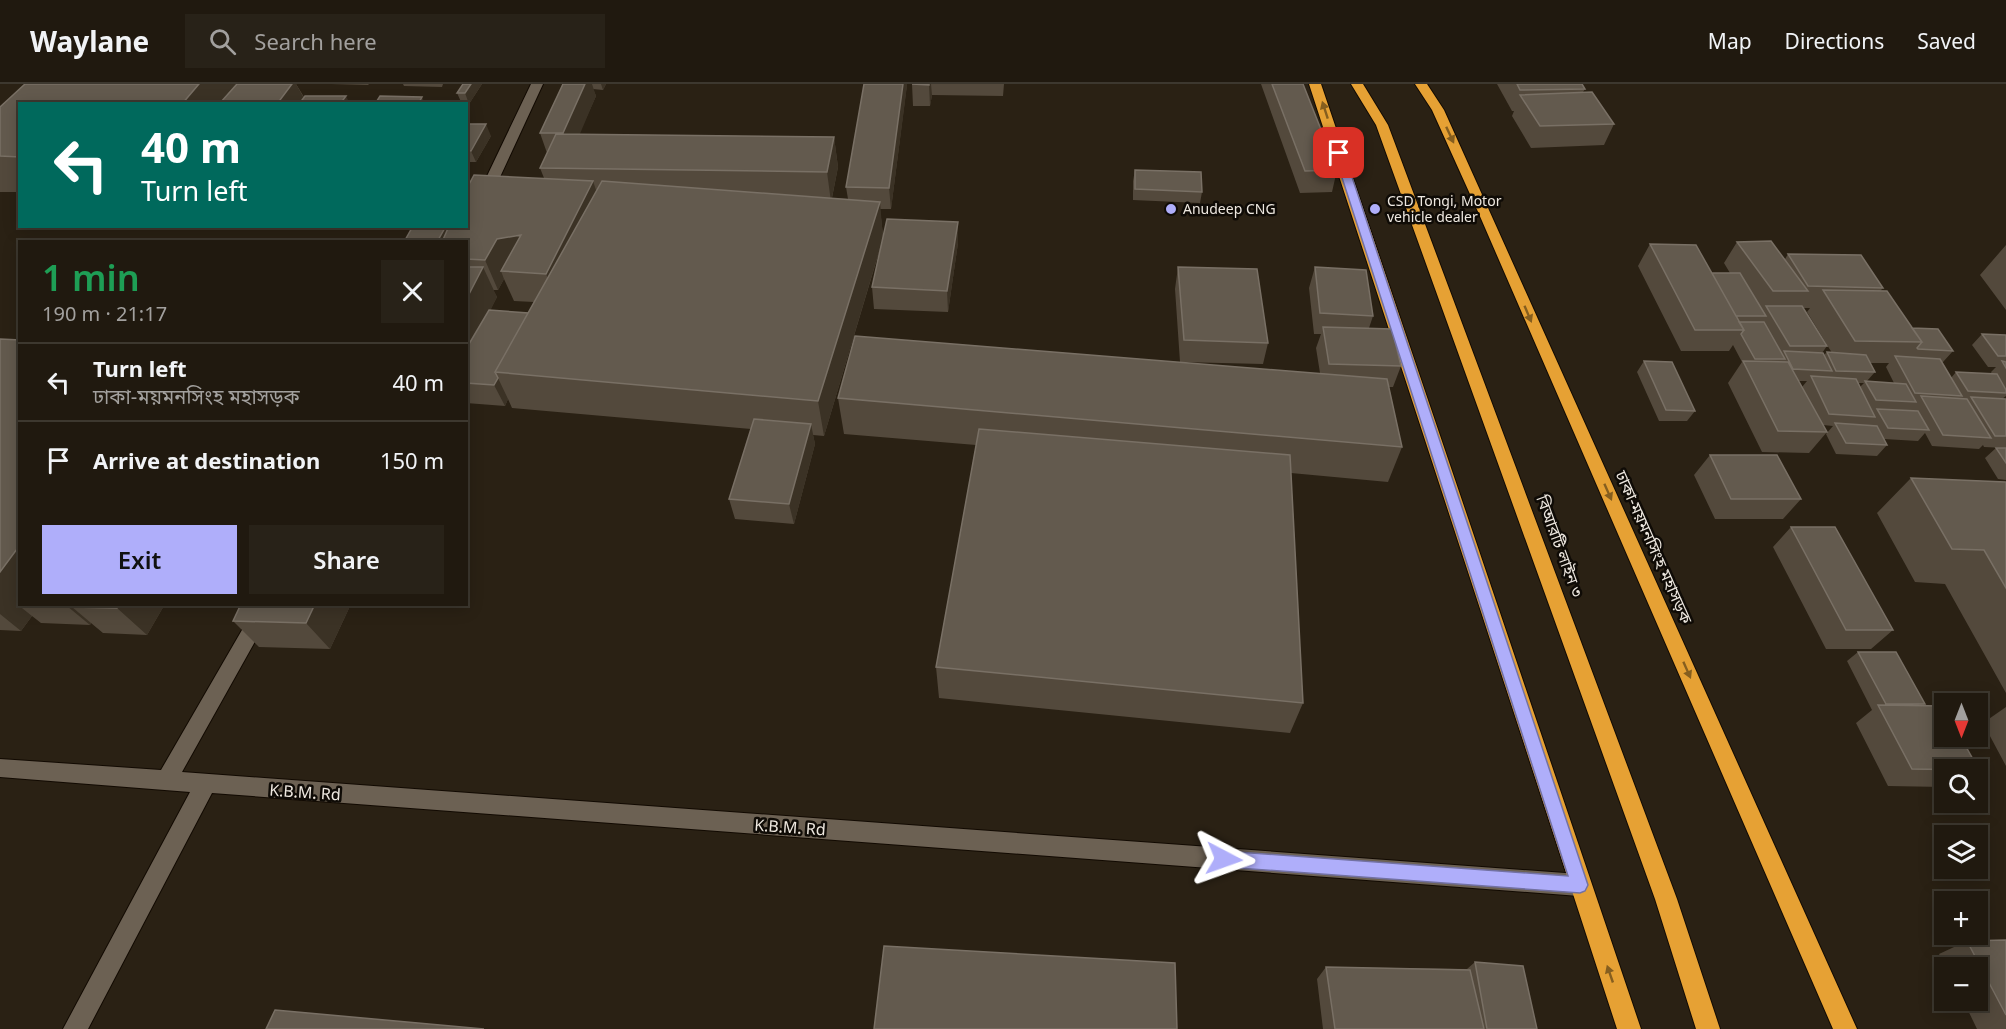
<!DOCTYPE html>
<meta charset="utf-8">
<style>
:root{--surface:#20190f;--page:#282218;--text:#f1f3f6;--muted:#a2a09e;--line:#3d382f;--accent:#afaefa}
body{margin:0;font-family:"Noto Sans","Noto Sans Bengali",sans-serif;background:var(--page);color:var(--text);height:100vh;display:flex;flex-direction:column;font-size:22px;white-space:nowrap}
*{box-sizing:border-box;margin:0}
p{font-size:20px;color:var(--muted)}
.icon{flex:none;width:33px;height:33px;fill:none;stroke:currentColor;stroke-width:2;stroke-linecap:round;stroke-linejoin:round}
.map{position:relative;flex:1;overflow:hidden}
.sheet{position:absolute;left:18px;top:156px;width:450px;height:366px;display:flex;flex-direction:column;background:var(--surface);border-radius:0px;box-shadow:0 3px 15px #0003,0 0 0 2px var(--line)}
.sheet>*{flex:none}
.guide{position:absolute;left:18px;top:18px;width:450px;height:126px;border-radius:0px;box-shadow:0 3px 15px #0003,0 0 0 2px var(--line);background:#00695c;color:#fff;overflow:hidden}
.needle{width:39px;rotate:180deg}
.controls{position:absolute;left:1934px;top:609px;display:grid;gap:12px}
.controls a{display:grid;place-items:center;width:54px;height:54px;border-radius:0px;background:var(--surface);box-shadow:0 3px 15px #0003,0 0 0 2px var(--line);font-size:30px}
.pin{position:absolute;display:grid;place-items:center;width:51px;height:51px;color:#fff;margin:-26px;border-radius:12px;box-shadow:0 3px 9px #0006}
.me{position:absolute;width:66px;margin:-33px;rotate:94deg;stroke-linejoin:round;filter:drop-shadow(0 0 4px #0008)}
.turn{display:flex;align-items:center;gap:21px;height:126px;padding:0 24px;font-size:27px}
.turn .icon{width:78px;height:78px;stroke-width:2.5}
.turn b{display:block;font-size:42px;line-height:51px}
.round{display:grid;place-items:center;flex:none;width:63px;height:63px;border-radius:0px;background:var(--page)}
.head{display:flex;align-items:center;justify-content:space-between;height:102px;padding:0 24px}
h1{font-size:36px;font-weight:600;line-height:45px;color:#1e9e55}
.action{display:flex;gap:12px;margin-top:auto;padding:12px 24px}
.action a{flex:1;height:69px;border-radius:0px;background:var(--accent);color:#111;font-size:24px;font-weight:600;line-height:69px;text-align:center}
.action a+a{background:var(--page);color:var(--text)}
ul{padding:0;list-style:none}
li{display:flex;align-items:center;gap:18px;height:78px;padding:0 24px;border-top:2px solid var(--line)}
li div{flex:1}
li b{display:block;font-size:22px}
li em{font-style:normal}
header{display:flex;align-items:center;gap:36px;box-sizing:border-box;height:84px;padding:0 30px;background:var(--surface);border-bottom:2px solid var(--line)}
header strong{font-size:28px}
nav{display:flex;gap:33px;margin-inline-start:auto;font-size:21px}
.search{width:420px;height:54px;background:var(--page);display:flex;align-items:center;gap:15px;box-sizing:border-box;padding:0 21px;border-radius:0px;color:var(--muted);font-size:22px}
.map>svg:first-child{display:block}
</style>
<header>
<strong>Waylane</strong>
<div class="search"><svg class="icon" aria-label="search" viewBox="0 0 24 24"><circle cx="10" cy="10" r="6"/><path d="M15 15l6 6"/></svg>Search here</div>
<nav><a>Map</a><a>Directions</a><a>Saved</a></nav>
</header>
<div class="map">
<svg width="2006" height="945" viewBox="0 0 2006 945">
<rect width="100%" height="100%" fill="#2a2114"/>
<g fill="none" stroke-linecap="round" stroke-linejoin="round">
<defs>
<path id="minor" d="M531,0H543L470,158L466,162V158H456L463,142H466V136Z
M257,520H276L182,688L1579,790L1587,793L1590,801L1587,809L1579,812L212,709L88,945H63L190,708L0,693V675L161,686Z"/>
<path id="highway" d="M1309,0H1321L1641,945H1617Z
M1351,0H1363L1388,41L1677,815L1720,945H1696L1655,815L1376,41Z
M1415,0H1427L1444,26L1857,945H1833L1479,130L1432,26Z"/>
</defs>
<use href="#minor" stroke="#120a02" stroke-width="2"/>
<use href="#highway" stroke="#120a02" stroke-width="2"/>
<use href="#minor" fill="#6c6153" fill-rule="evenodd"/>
<use href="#highway" fill="#e6a134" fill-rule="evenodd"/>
</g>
<path fill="#53493c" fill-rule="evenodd" d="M25,0H296L304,13L350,20H20V108H0V23Z
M331,0H369L368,1Z
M403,0H443L442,3L404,2Z
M463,0H482L469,20H462L457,9Z
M563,0H606L603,6L593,5L596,12L579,50L834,53L838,83L832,114L848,115L846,103L864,0H907L891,125H880L883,151L958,138V159L948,228L874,225L872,203L880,165L824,352L813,351L815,360L794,440L735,435L729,415L751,345L512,324L508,315L505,322L466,319V158L544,94L540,84L547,69L540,49ZM504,195L514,217L534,218L528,229L490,226L497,213L493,206H498Z
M912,0H1004L1003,12L932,11L930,22H913Z
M1261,0H1303L1337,86L1332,108L1300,109Z
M1497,0H1582L1585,5L1583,8L1614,40L1604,61L1531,64L1512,32L1514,27H1512Z
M466,40L491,52L476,78H466Z
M1135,86L1202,108L1200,119L1133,116V97Z
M1737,158L1785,175L1788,170L1883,204L1880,207L1912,244L1953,267L1943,278H1942L1951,294L1956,288L1992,290L1991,288L1996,283H1988L1972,261L1982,250L2006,251V312L2002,315H2006V364L1984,363L1983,361L1979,365L1932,362L1925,349L1918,357L1884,355L1887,361L1877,372L1836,370L1826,350L1833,342L1823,341L1827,348L1809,369L1762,368L1728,299L1742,278L1733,261L1729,267H1681L1638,182L1650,160L1712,189H1730L1724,179ZM1803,224H1810L1807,228L1832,269L1827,268L1824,271L1822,269L1827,262ZM1870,279H1889L1886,283L1894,299L1867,297L1875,288ZM1798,297H1807L1802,303ZM1858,299H1864L1860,303Z
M2006,161V226L1980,191Z
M1178,183L1268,259L1263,280L1180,278L1175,205Z
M1315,183L1373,232L1369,244L1401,282L1393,303H1389L1402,363L1388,398L1291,389L1303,619L1290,649L939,614L936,583L976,361L844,350L838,314L1320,289L1316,264L1321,250H1314L1309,204Z
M0,255L20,256V520H165L147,551L103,549L91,539L90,541L41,539L32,532L21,547L0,546Z
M1644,277L1695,327L1687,337H1659L1637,288Z
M1996,364H2006V396L1998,395L1985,374Z
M1710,371L1801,415L1783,435H1715L1694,391Z
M1911,394L2006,398V609L1945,500L1915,498L1877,429Z
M1791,443L1893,546L1871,565H1826L1773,463Z
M241,520H351L330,565L259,563L233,537Z
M1858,568L1925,620L1923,622L1979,686L1977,687V686H1944V703L1888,702L1856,639L1872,626L1847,577Z
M2006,623V682L1983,639Z
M2006,856V945H1977L1963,916H1977V884H1946L1939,870L1967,857Z
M1475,878L1537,945H1323L1317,895L1326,883L1467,885Z"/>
<path fill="#3b3225" d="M199,0H251L220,19L221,20H182Z
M292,0H296L306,18L305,20H277Z
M471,0H482L469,20L465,9Z
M585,0H592L596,12L571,71L563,49Z
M601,0H606L603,6Z
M903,0H907V2L891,125L889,104Z
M929,0H931L932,11L930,22Z
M346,12L350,20H340Z
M422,13L425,20H418Z
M486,40L491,52L476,78L471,67Z
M834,53L838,83L831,118L827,88Z
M593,97L603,127L559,220L546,190Z
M880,118L883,154L824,352L818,317Z
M958,138V159L948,228L947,207Z
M446,142H466L460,158H437Z
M521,151L501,187L504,195L498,206L485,176L497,155Z
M483,183L497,213L466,277V216Z
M498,294L508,315L505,322L494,301Z
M811,340L815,360L794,440L789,420Z
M20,461V520H17L32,532L21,547L0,530V488Z
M68,520H103L72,523L91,539L90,541L67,522Z
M120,520H165L147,551L117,524Z
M315,520H351L330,565L306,539Z"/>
<path fill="#635a4e" stroke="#797065" stroke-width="1.5" d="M25,0H199L182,20H20V73L0,72V23Z
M237,0H292L277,20L220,19Z
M463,0H471L465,9H457Z
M563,0H585L563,49H540Z
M864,0H903L889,104L846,103Z
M912,0H929V1Z
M1272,0H1303L1337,86L1305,87Z
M1517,0H1582L1585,5L1520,6Z
M1592,8L1614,40L1540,42L1520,11Z
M305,12H346L340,20H299Z
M380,12L422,13L418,20H375Z
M466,40H486L471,67L466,66Z
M556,50L834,53L827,88L540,84Z
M1135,86L1201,88L1202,108L1135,105Z
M474,91L593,97L546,190L501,187L521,151L497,155L485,176L466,175V158H442L449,142H466V106Z
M602,97L880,118L818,317L495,288Z
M887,135L958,138L947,207L872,203Z
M413,142H446L437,158H404Z
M1771,157L1808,207H1773L1737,158Z
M1650,160L1696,161L1744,246H1695Z
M1788,170L1861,171L1883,204L1808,202Z
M466,183H483L466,216Z
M1178,183L1257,185L1268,259L1184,256Z
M1315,183L1366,186L1373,232L1320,229Z
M1712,189H1740L1766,232H1736Z
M1823,206L1887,207L1922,258L1855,257Z
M1766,222H1802L1827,262H1790Z
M489,226L528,229L495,288L498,294L494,301L466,299V265Z
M1739,238H1764L1785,275H1755L1741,250L1744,246Z
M1323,243L1392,245L1401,282L1329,280Z
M1912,244L1938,245L1953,267L1918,265L1917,264L1922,258Z
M1982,250L2006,251V272H1998Z
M855,252L1387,295L1402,363L838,314Z
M0,255L20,256V461L0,488Z
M1784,267L1823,269L1832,287L1793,285Z
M1827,268L1866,271L1875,288L1836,287Z
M1895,272L1940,275L1962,312L1915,309Z
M1644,277L1672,278L1695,327L1666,326Z
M1743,277L1788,278L1827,348L1778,347Z
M2002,277L2006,278V284Z
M1956,288L1997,290L2006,306V309L1968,307Z
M1811,292L1856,295L1875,333L1829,330Z
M1865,297L1906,300L1916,318L1876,316Z
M1921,312L1967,315L1991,354L1943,351Z
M1971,313L2006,315V352H1995Z
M1877,325L1918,327L1929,346L1888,344Z
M754,335L811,340L789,420L729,415Z
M1835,339L1877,342L1887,361L1846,359Z
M979,345L1290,371L1303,619L936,583Z
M1996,364H2006V379Z
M1710,371H1777L1801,415H1731Z
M1911,394L2006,398V504L1984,466L1952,465Z
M1791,443H1835L1893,546H1846Z
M31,520H68L67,522Z
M73,520H120L117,524L72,523Z
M241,520H315L306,539L233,537Z
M1858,568H1896L1925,620H1886Z
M1878,621L1943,622L1944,624V652H1960L1979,686H1977L1912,685Z
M2006,856V931L1967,857Z
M884,862L1175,879L1177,945H874Z
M1475,878L1523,882L1537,945H1487Z
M1326,883L1470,886L1484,945H1335Z
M275,926L484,945H266Z"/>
<defs><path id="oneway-solid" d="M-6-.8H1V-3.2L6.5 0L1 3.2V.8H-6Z" transform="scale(1.5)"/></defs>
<g fill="#855e1f">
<use href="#oneway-solid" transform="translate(1325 26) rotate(-108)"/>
<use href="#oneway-solid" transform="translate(1450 51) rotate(65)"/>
<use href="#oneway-solid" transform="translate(1528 230) rotate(67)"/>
<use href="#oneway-solid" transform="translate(1608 408) rotate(66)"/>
<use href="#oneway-solid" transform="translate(1687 586) rotate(66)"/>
<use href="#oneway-solid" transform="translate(1610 890) rotate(-109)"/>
</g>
<path fill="#afaefa" stroke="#7271a2" stroke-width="1.5" d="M1339,66L1344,69L1588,801L1585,807L1580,809L1224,783L1218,781L1216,775L1218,769L1224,767L1568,792L1334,69Z"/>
<g fill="#afaefa" stroke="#0f0b06" stroke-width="2">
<circle cx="1171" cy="125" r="6"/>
<circle cx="1375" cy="125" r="6"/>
</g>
<g text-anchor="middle" stroke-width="5" stroke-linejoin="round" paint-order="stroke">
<g font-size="14" fill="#eee8e0" stroke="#0f0b06" text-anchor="start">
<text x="1387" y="122">CSD Tongi, Motor<tspan x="1387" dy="16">vehicle dealer</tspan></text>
<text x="1183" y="130">Anudeep CNG</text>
</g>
<g font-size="16" fill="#eee8e0" stroke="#0f0b06">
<text transform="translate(1560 462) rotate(70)" y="6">বিআরটি লাইন ৩</text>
<text transform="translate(1654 463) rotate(66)" y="6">ঢাকা-ময়মনসিংহ মহাসড়ক</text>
<text transform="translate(305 708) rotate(4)" y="6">K.B.M. Rd</text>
<text transform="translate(790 743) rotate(4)" y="6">K.B.M. Rd</text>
</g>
</g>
</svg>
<div class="controls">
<a><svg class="needle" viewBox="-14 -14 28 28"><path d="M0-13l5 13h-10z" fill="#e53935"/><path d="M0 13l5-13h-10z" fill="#a2a09e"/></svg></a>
<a><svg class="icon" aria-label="search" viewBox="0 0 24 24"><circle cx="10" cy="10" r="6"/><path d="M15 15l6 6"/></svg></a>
<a><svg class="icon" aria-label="layers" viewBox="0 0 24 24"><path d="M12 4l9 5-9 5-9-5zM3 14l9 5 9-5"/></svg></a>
<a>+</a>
<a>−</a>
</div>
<div class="pin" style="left:1339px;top:69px;background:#d93025"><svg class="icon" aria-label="arrive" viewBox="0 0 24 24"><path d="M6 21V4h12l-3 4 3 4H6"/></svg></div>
<svg class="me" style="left:1224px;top:775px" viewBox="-20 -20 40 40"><path d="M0-17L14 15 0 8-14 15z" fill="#afaefa" stroke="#fff" stroke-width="4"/></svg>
<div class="guide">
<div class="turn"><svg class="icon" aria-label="left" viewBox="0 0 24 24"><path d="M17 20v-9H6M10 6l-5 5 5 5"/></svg><div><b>40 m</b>Turn left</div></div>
</div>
<section class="sheet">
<div class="head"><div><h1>1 min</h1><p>190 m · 21:17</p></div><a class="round"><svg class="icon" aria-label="close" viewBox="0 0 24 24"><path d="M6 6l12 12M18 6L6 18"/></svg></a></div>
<ul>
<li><svg class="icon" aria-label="left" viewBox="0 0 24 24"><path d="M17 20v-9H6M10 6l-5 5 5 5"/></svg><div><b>Turn left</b><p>ঢাকা-ময়মনসিংহ মহাসড়ক</p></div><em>40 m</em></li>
<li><svg class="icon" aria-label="arrive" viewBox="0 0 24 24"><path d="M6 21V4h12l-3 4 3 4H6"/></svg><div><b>Arrive at destination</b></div><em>150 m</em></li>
</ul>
<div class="action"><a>Exit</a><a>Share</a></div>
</section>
</div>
